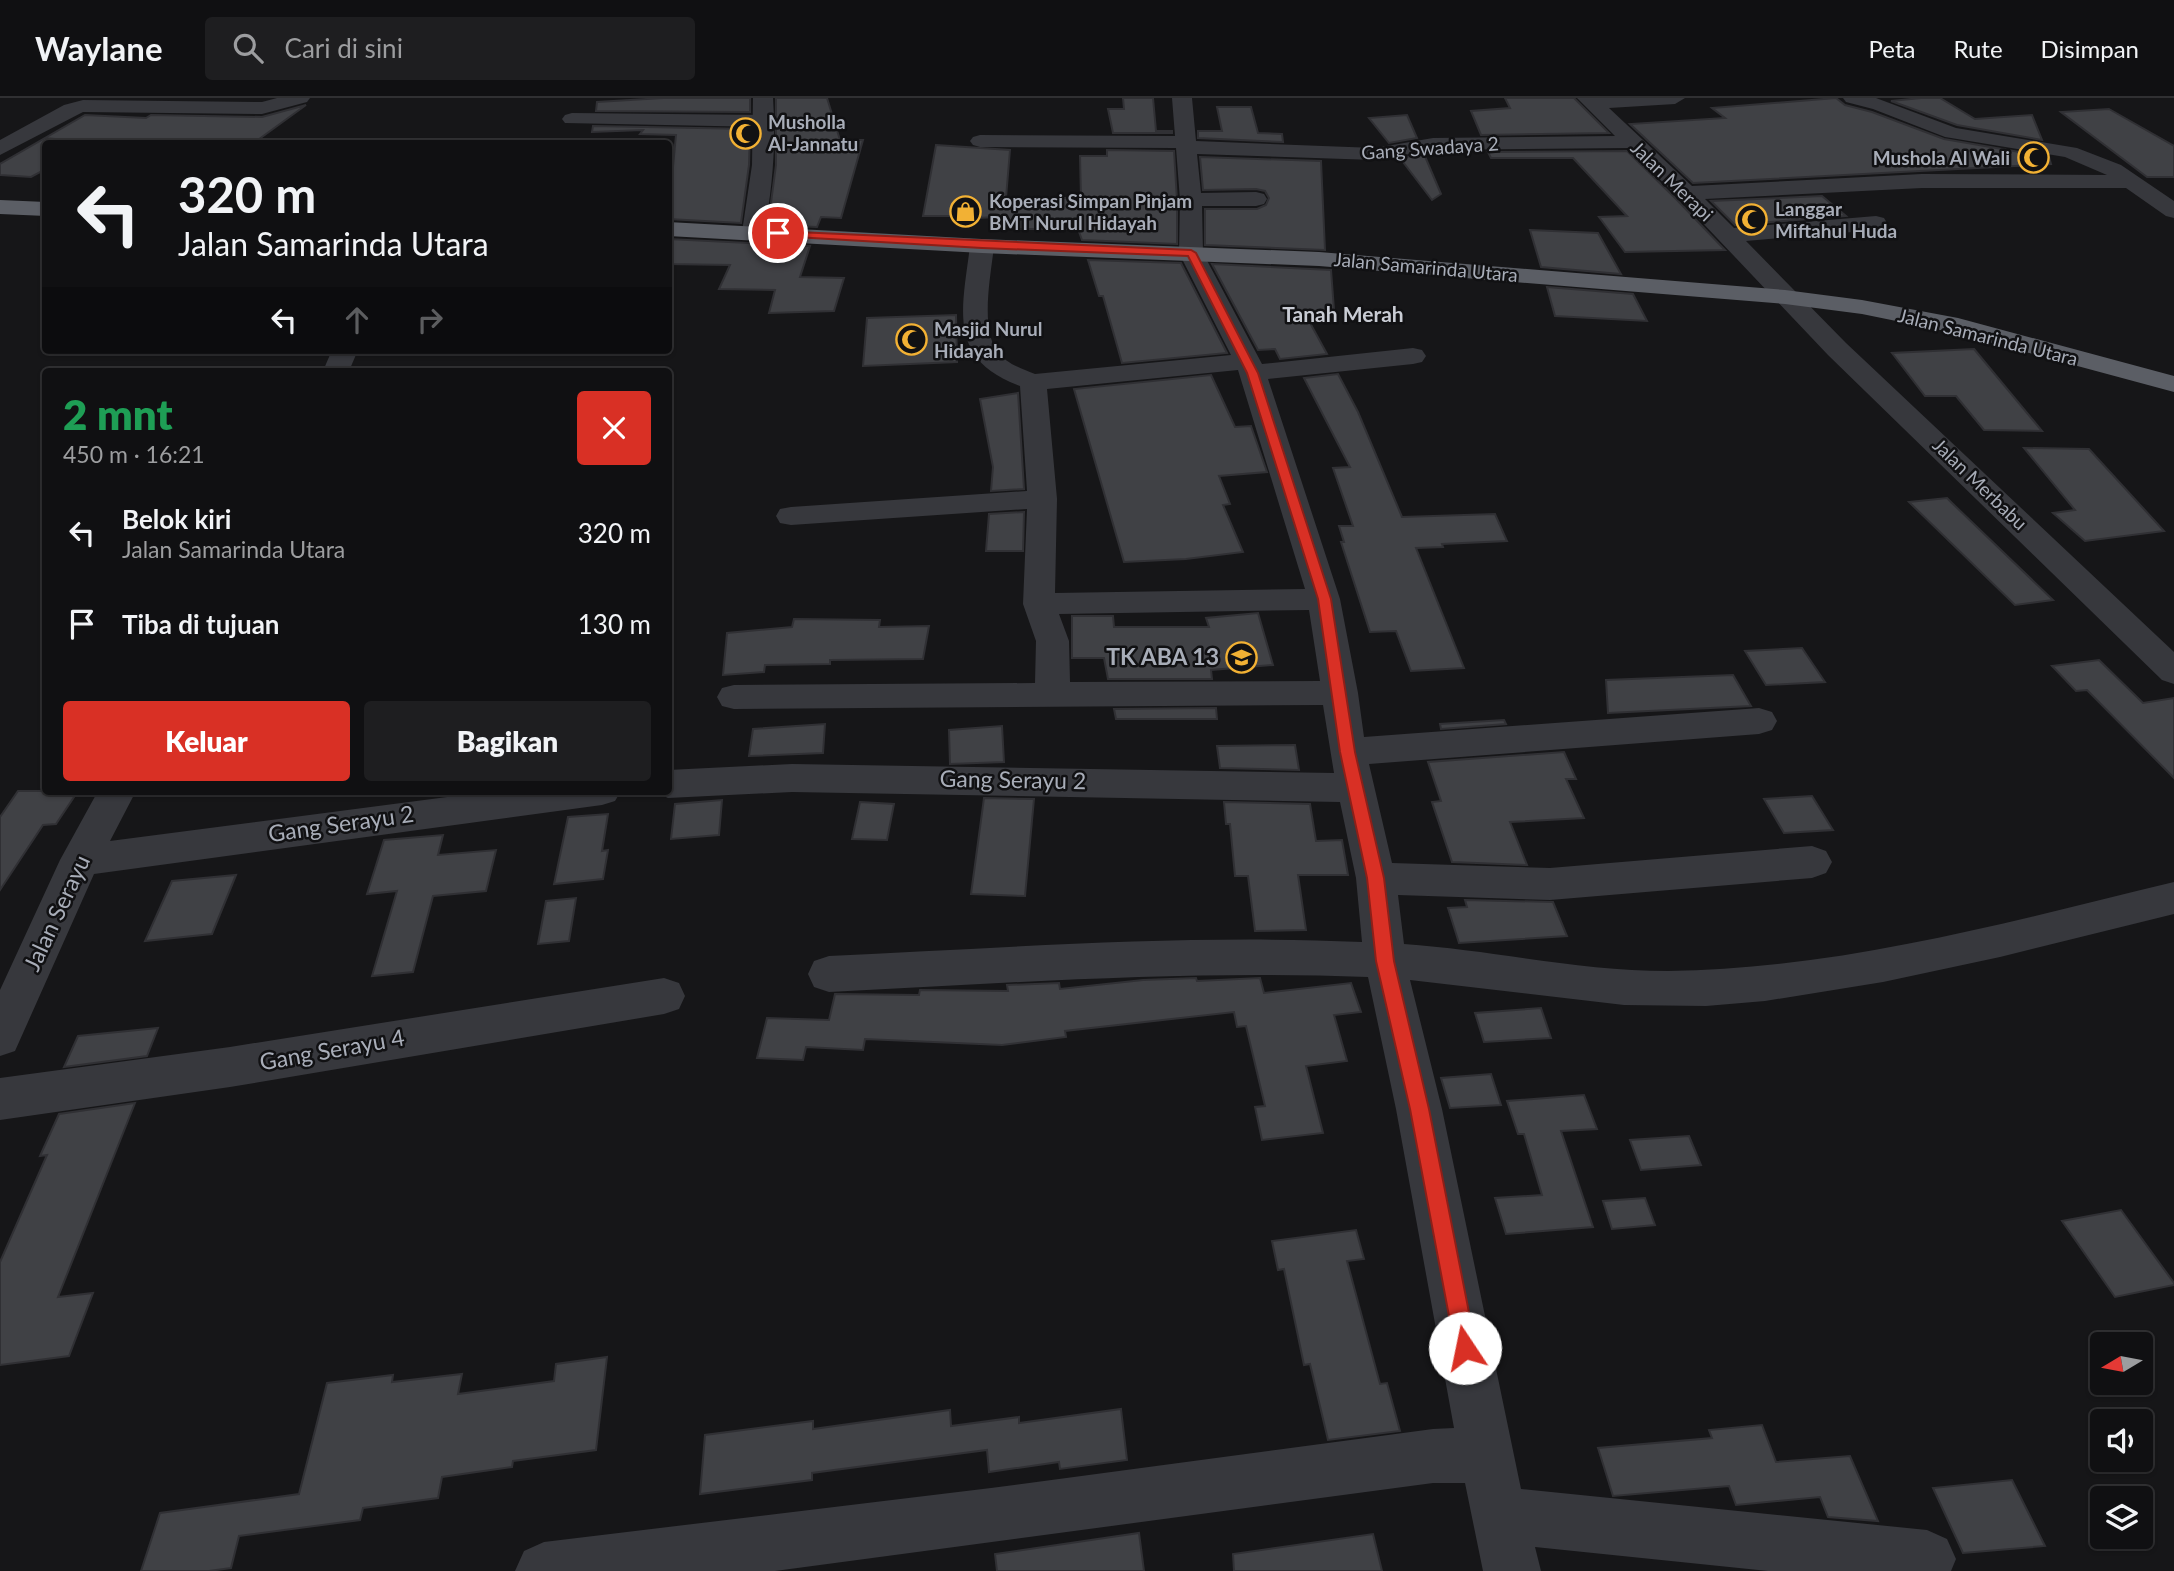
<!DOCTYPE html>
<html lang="id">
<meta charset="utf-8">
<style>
:root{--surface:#101012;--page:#1e1e20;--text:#f1f3f6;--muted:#9c9d9f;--line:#303032;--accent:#d93025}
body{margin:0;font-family:Lato,sans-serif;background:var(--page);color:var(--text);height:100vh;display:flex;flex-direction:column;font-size:26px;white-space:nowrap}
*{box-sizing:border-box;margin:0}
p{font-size:23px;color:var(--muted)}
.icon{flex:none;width:38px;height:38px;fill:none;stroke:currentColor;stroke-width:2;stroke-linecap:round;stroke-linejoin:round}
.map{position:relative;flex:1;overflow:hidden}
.details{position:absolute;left:42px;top:270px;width:630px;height:427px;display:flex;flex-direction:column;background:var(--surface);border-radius:7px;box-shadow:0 2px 5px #0004,0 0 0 2px var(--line)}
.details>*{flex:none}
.banner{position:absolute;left:42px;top:42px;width:630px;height:214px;border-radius:7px;box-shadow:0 2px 5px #0004,0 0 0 2px var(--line);background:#101012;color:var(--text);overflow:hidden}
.needle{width:46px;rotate:260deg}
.fabs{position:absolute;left:2090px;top:1234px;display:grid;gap:14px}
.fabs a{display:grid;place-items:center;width:63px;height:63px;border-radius:7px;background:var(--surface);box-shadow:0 2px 5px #0004,0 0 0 2px var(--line);font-size:35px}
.pin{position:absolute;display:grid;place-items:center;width:60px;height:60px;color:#fff;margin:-30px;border:4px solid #fff;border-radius:50%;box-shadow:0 2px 7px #0007}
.me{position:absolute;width:77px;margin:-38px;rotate:349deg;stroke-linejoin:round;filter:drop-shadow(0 0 5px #0008)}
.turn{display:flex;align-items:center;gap:24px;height:147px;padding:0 21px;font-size:32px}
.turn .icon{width:91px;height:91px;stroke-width:2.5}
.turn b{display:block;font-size:49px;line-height:60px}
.lanes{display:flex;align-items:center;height:66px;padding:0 21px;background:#0003;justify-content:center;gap:35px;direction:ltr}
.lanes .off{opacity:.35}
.round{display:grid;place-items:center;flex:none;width:74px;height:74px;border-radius:7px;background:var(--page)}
.summary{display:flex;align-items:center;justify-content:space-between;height:119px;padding:0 21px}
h1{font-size:42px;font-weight:800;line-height:52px;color:#1e9e55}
.primary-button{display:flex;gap:14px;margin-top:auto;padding:14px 21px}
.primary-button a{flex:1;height:80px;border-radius:7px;background:var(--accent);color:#fff;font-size:28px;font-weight:800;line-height:80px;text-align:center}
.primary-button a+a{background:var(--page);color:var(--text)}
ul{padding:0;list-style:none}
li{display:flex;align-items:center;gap:21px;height:91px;padding:0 21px}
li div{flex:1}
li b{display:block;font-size:26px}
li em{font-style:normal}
header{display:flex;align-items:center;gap:42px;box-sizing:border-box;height:98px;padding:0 35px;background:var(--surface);border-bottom:2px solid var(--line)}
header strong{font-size:33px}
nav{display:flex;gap:38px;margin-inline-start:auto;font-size:24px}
.search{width:490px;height:63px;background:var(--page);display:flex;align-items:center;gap:18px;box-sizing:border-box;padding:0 24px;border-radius:7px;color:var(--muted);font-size:26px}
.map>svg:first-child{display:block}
</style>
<header>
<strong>Waylane</strong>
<div class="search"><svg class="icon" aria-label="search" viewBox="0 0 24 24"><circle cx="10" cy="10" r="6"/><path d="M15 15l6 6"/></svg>Cari di sini</div>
<nav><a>Peta</a><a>Rute</a><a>Disimpan</a></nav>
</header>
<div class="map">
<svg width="2174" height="1473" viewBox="0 0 2174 1473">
<rect width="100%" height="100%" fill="#161618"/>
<path fill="#404145" stroke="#303034" stroke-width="2" d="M663,0H750V14L596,13L597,4Z
M776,0H827L840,42H863L841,120L821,119L817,129L768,127L776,67Z
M1123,0H1153L1156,33H1172V35H1113L1108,11H1124Z
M1505,0H1574L1609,35L1481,37L1471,13L1510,10Z
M1836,0L1845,7L1872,14L1944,41L2049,59L2051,66L1693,85L1630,26L1725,20L1712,10Z
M1921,0H1940L1975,21L2032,17L2042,42L1957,27L1891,3Z
M306,7L255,44L208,41L202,45L105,46L46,40V71L31,79L0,77V66L85,17L146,20L151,17L262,19Z
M1217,9H1251L1258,35L1282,36L1283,44L1198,40V33H1222Z
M2109,11L2174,48V79H2147L2061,14Z
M1407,17L1417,40L1389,45L1369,20Z
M593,28L750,31L749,67L741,125L668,121L676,37L640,36L643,32L592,34Z
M936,47L1010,52L1006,100H1081L1080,58H1107V52L1174,53L1177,102V146L1082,142L1078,131H996L997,119L955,121V118H923Z
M1627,53L1677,102L1725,152L1625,154L1599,119L1627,118L1573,60H1491L1488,54Z
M1424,56L1441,96L1432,102L1400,60Z
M1200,59L1321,63L1325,152L1205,147V111H1257L1266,107L1269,100L1265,93L1256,91L1203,92Z
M1822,98L1846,118L1735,127L1711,103Z
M1530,132L1598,135L1621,176L1541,169Z
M668,141L810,148L800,179L844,180L834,213L769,215L775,192L719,191L730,167L668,166Z
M1088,162L1181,165L1227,255L1122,265L1103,198H1099Z
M1212,166L1331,172L1335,225L1309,223L1327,256L1280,261L1275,251L1258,252Z
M1547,189L1633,196L1647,223L1555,218Z
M956,217L957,264L863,268L867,220Z
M1974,251L2042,333L1984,332L1956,298H1925L1892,255Z
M1338,276L1358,314L1402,419L1495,416L1507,443L1442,446L1443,449L1416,450L1464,570L1411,573L1396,533L1370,534L1341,444H1344L1339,428H1353L1333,370L1350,369L1304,280Z
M1211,277L1235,329L1251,328L1267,374L1219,378L1230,406L1223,407L1243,454L1186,461L1124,464L1074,291Z
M1018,295L1024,391L991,393L993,369L980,301Z
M2024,350L2089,351L2164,433L2085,443L2053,415L2075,412Z
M1947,400L1952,405L2053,502L2015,507L1909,404Z
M1024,414L1023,453H986L989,416Z
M1258,515L1273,567L1211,572L1212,581H1108L1104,560H1072V518H1113L1114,529H1209L1206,520Z
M794,521L880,522L879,529L929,528L923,561L830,562V566L765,567L764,574L723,577L727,535L792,529Z
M1802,550L1825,584L1766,587L1745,553Z
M2099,562L2143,605L2174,600V680L2087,592L2076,593L2052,568Z
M1733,577L1751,608L1608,615L1606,582Z
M1216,610L1217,621H1116L1114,611Z
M1504,622L1506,626L1441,631L1440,626Z
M825,626L823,655L749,658L753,631Z
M1002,628L1004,664L950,666L949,632Z
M1295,647L1299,672L1220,670L1217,648Z
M1564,654L1576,681H1566L1584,720L1510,724L1527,767L1452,764L1432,704L1441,703L1428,664Z
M18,693H78L56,726L43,727L0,792V719Z
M1812,698L1833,732L1784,735L1764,701Z
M984,700L1034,701L1025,798L971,796Z
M722,702L719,737L671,741L675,706Z
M860,704L894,706L887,742L852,741Z
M1224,704L1310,706L1316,743L1342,742L1348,777H1298L1306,832L1255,833L1248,778H1235L1230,726H1226Z
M608,716L602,753L608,752L603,781L554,786L568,719Z
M443,737L438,757L496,752L486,793L433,798L413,874L372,878L397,793L367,796L384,742Z
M236,777L212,836L145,843L172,783Z
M576,800L569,843L538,846L546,803Z
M1465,802L1553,804L1567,838L1459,845L1448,810L1467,809Z
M1196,880L1197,883L1260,880L1264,895L1351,885L1361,914L1334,917L1347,963L1306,968L1323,1035L1262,1042L1255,1009L1265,1008L1246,928L1237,929L1234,914L1065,933L1066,939L1002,947L865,941L863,952L806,949L803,962L757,960L767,920L829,922L835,896L919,897L920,892L1008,893L1007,887L1059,885L1060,891L1143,882Z
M1541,910L1551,940L1484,944L1475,915Z
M158,930L147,958L64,969L78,938Z
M1491,976L1501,1007L1450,1010L1441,980Z
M1584,997L1597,1031L1561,1033L1593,1129L1506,1136L1495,1100L1542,1097L1524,1036H1518L1507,1003Z
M135,1005L58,1199L93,1195L69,1258L0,1267V1164L47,1057L40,1058L59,1016Z
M1689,1038L1701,1067L1641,1072L1630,1042Z
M1645,1100L1655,1127L1612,1131L1603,1103Z
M2121,1112L2174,1185V1187L2115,1199L2062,1123Z
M1356,1132L1364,1161L1347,1163L1380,1286L1387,1285L1400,1333L1328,1342L1310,1266L1304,1267L1284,1171L1278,1172L1272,1143Z
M607,1259L596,1352L513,1363L512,1369L442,1379L438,1400L363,1410L360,1422L239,1438L231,1470L209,1473H141L160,1415L299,1396L327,1285L393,1277L392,1284L462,1276L458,1296L554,1283L556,1266Z
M1121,1311L1127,1362L1060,1371L1059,1364L989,1374L987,1352L812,1375V1382L700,1396L705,1337L813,1323V1331L950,1312L951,1328L1019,1319V1325Z
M1762,1327L1776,1364L1850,1358L1878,1423L1828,1419L1820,1399L1736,1407L1729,1388L1613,1398L1598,1350L1712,1340L1709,1332Z
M2012,1382L2045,1448L1963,1455L1933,1390Z
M1139,1435L1144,1473H997L995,1456Z
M1373,1436L1382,1473H1234L1233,1456Z"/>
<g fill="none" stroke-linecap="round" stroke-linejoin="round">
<path fill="#37383d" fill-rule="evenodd" d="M277,0H310L307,4L262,16L83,14L0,57V42L64,7L83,2L262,4Z
M1172,0H1192L1196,43L1375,50L1433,40L1615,38L1577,0H1685L1675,6L1609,10L1692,88L1922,76L2107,77L2065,59L1945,39L1873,11L1846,4L1843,0H1876L1956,30L2077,50L2121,67L2174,103V120L2166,118L2126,90H1922L1705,101L1734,130L1876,118L1884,120L1887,125L1884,130L1876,132L1746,143L1846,245L2174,554V586L2162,582L1828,257L1679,100L1628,50L1433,52L1375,62L1197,56L1201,95L1256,94L1264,96L1267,101L1264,106L1256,108H1202L1203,155L1262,266L1413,250L1422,252L1426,258L1422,264L1413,266L1268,281L1340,501L1358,595L1364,639L1759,610L1772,614L1777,623L1772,632L1759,636L1369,666L1392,765L1550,770L1812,748L1826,753L1832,764L1826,775L1812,780L1550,802L1398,797L1404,846C1492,852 1579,873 1668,873C1839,871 2009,824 2174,784V816L2000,859L1883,884L1765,903L1706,908L1624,907L1410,882L1442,1011L1521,1391L1927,1432L1947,1441L1956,1461L1951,1473H1768L1535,1449L1541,1473H1483L1465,1385H1433L775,1473H515L524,1453L544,1444L991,1390L1433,1331L1454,1330L1396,1011L1368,879C1188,872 1009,885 829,894L814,889L808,876L814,863L829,858C1007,850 1184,836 1362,844L1356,780L1340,704L792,694L668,700L653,693H668V672L792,666L1334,675L1323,607L734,611L722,608L717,599L722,590L734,587L1035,585L1036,543L1023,506L1027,411L791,427L780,425L776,418L780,411L791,409L1027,393L1020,288C947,261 962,212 970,148L974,143H990L994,148C991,176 980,229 997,253C1005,265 1022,271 1035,276L1231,257L1179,155L1180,102L1176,50L980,49L973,47L970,43L973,39L980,37L1175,38ZM1238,272L1305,491L1055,495L1057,401L1047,291ZM1309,512L1320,583L1070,584L1069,543L1059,516Z
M572,15L765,17L772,19L775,23L772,27L765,29L565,25L562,21L565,17Z
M332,252H358L349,273H323Z
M98,693H136L110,743L493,693H621L615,703L602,707L94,776L15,953L0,958V892L60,762Z
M664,880L679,885L685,898L679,911L664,916L230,989L0,1022V980L230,949Z"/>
<path fill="#37383d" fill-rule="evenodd" d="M753,0H773C776,45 773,89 764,134L761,139H745L742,134L752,67Z"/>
<path fill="#5b5e65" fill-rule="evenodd" d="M0,102L46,104V118L0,116Z
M668,124L982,141L1319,154L1785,192L1862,202L1958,220L2174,278V294L1955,235L1862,216L1785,206L1319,168L982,155L668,138Z"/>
</g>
<path fill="#d93025" stroke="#8d1f18" stroke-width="2" d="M775,133L1191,152L1196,155L1258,275L1331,501L1355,654L1384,780L1394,863L1429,1011L1476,1250L1473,1258L1465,1261L1458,1258L1455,1250L1410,1011L1376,863L1367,780L1340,654L1318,501L1247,275L1188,158L982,150L778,138L775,137Z"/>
<defs>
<symbol id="mosque-ring" viewBox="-11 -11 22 22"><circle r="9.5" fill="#111113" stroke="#f2b134" stroke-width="1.5"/><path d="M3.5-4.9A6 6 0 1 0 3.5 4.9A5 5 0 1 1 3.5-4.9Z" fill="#f2b134"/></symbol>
<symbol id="shop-ring" viewBox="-11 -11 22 22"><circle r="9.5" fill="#111113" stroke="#f2b134" stroke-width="1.5"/><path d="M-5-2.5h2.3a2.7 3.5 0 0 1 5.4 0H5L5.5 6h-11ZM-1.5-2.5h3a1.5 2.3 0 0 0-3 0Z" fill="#f2b134"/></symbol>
<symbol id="school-ring" viewBox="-11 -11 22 22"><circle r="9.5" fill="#111113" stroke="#f2b134" stroke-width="1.5"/><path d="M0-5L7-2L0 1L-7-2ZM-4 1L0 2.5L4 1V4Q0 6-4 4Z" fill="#f2b134"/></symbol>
</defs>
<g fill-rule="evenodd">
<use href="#mosque-ring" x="728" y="18" width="35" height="35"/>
<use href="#mosque-ring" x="2016" y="42" width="35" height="35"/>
<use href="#shop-ring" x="948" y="96" width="35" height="35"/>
<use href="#mosque-ring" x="1734" y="104" width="35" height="35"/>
<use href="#mosque-ring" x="894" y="224" width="35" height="35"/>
<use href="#school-ring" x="1224" y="542" width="35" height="35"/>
</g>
<g text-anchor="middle" stroke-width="5" stroke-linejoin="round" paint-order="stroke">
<g font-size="19" font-weight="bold" fill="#a8adb8" stroke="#111113" text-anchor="start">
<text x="768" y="31">Musholla<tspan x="768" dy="22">Al-Jannatu</tspan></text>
<text x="2010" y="67" text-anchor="end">Mushola Al Wali</text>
<text x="989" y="110">Koperasi Simpan Pinjam<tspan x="989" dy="22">BMT Nurul Hidayah</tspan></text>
<text x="1775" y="118">Langgar<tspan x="1775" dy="22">Miftahul Huda</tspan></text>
<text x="934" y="238">Masjid Nurul<tspan x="934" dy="22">Hidayah</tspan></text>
</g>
<g font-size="19" fill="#a8adb8" stroke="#111113">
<text transform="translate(1430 50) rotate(-4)" y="7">Gang Swadaya 2</text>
<text transform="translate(1672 83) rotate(44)" y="7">Jalan Merapi</text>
<text transform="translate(1426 169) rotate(5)" y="7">Jalan Samarinda Utara</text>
<text transform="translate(1988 239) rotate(14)" y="7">Jalan Samarinda Utara</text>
<text transform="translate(1980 386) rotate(44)" y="7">Jalan Merbabu</text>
</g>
<g font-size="21" font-weight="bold" fill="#c9ccd4" stroke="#111113">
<text x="1343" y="224">Tanah Merah</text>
</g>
<g font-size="23" font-weight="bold" fill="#a8adb8" stroke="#111113" text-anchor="end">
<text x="1219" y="567">TK ABA 13</text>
</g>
<g font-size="23" fill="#a8adb8" stroke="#111113">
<text transform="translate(1013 682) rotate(1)" y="8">Gang Serayu 2</text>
<text transform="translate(341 726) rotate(-8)" y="8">Gang Serayu 2</text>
<text transform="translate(57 815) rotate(-65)" y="8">Jalan Serayu</text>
<text transform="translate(332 952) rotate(-10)" y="8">Gang Serayu 4</text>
</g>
</g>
</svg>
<div class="fabs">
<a><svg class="needle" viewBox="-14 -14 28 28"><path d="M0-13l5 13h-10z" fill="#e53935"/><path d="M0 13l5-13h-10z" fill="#9c9d9f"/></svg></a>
<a><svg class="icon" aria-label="sound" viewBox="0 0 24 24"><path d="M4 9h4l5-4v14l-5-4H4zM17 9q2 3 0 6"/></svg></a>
<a><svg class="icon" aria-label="layers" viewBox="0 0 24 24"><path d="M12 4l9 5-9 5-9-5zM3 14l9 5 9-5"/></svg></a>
</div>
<div class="pin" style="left:778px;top:135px;background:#d93025"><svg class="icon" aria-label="arrive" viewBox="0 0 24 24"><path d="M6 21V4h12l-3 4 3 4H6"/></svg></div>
<svg class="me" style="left:1465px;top:1250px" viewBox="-20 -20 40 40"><circle r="19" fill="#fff"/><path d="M0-13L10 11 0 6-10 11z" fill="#d93025"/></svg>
<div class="banner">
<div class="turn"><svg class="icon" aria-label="left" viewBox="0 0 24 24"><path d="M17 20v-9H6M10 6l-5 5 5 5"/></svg><div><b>320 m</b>Jalan Samarinda Utara</div></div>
<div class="lanes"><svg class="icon" aria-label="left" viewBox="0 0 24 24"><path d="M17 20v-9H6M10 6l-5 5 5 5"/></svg><svg class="icon off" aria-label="ahead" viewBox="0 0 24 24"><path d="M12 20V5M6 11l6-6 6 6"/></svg><svg class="icon off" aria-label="right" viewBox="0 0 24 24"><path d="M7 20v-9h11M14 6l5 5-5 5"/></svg></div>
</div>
<section class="details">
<div class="summary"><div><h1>2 mnt</h1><p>450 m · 16:21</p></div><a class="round" style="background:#d93025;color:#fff"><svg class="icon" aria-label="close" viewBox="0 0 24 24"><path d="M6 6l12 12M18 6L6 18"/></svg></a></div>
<ul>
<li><svg class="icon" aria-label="left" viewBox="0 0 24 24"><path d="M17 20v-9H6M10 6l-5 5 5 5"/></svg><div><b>Belok kiri</b><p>Jalan Samarinda Utara</p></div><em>320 m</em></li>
<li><svg class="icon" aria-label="arrive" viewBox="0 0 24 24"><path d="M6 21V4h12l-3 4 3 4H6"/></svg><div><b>Tiba di tujuan</b></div><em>130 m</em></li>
</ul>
<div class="primary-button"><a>Keluar</a><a>Bagikan</a></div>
</section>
</div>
